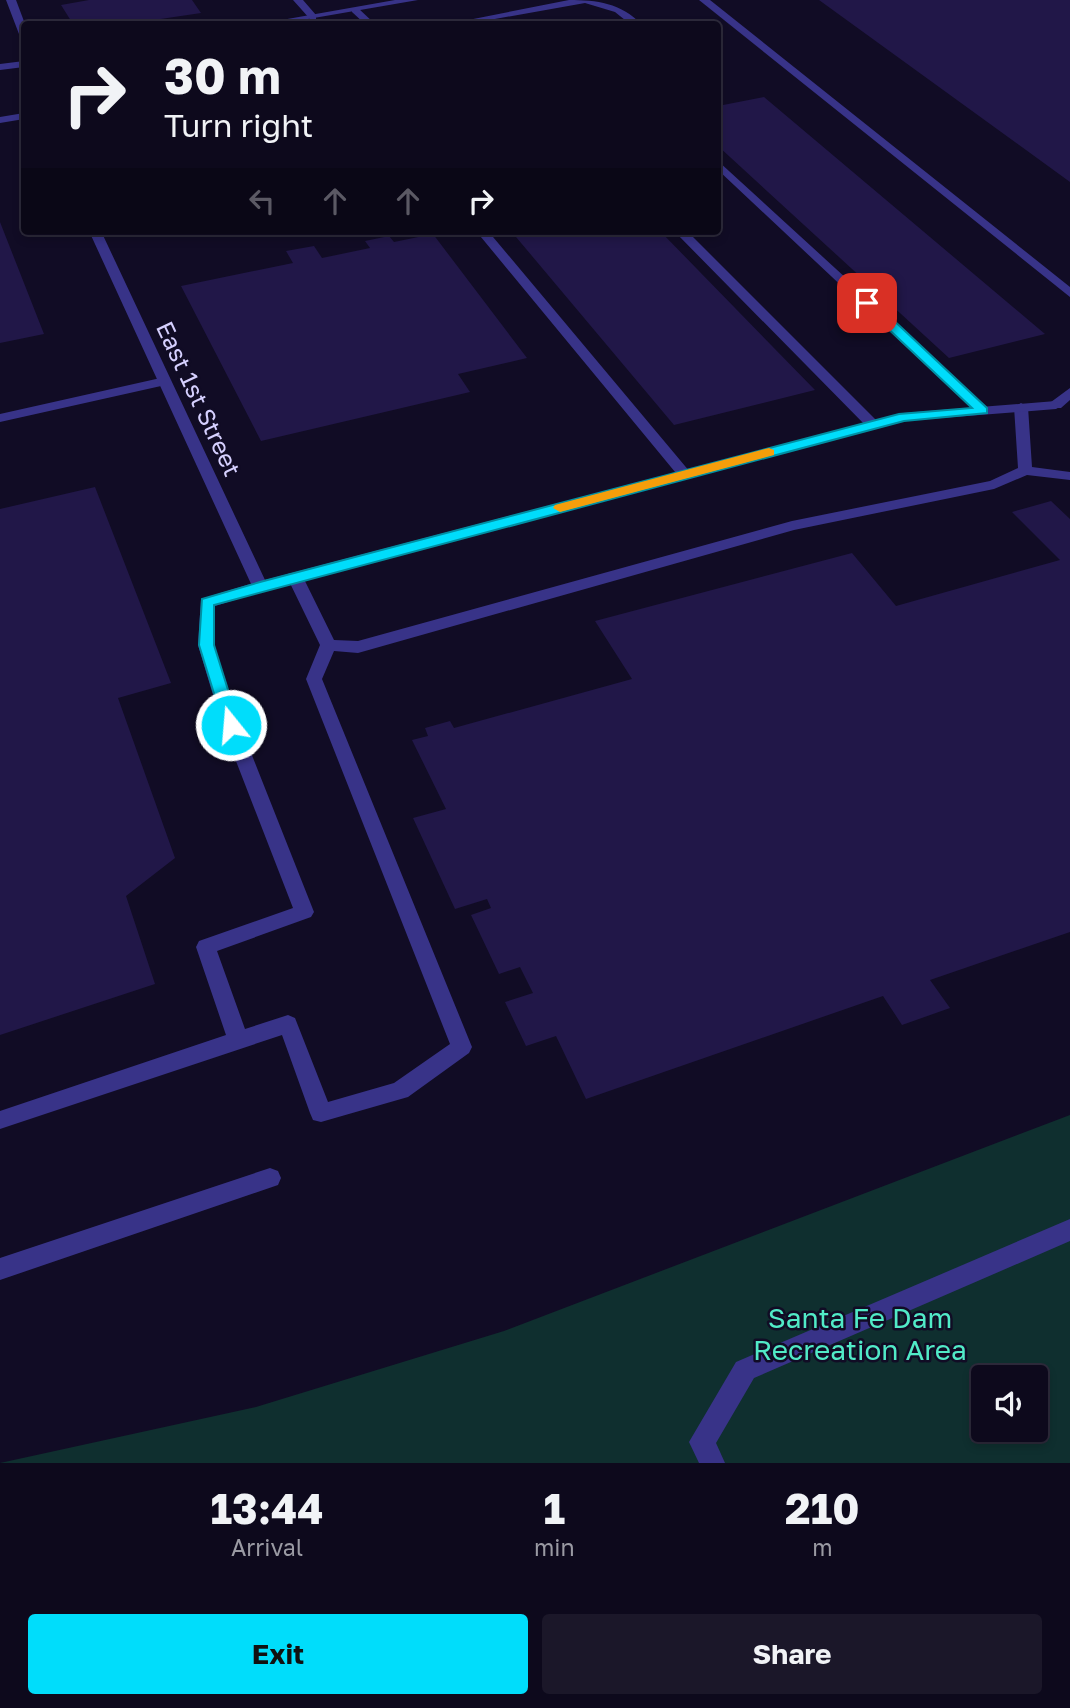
<!DOCTYPE html>
<style>
:root{--surface:#0d091c;--page:#1b1729;--text:#f1f3f6;--muted:#9a9aa3;--line:#2d2a3b;--accent:#00ddfb}
body{margin:0;font-family:"Golos Text",sans-serif;background:var(--page);color:var(--text);height:100vh;display:flex;flex-direction:column;font-size:26px;white-space:nowrap}
*{box-sizing:border-box;margin:0}
p{font-size:23px;color:var(--muted)}
.icon{flex:none;width:38px;height:38px;fill:none;stroke:currentColor;stroke-width:2;stroke-linecap:round;stroke-linejoin:round}
.map{position:relative;height:1463px;overflow:hidden}
.panel{display:flex;flex-direction:column;background:var(--surface);flex:1}
.panel>*{flex:none}
.top-card{position:absolute;left:21px;top:21px;width:700px;height:214px;border-radius:7px;box-shadow:0 4px 10px #0003,0 0 0 2px var(--line);background:#0d091c;color:var(--text);overflow:hidden}
.controls{position:absolute;left:971px;top:1365px;display:grid;gap:14px}
.controls a{display:grid;place-items:center;width:77px;height:77px;border-radius:7px;background:var(--surface);box-shadow:0 4px 10px #0003,0 0 0 2px var(--line);font-size:35px}
.pin{position:absolute;display:grid;place-items:center;width:60px;height:60px;color:#fff;margin:-30px;border-radius:14px;box-shadow:0 4px 10px #0006}
.me{position:absolute;width:77px;margin:-38px;rotate:343deg;stroke-linejoin:round;filter:drop-shadow(0 0 5px #0008)}
.turn{display:flex;align-items:center;gap:24px;height:147px;padding:0 28px;font-size:32px}
.turn .icon{width:91px;height:91px;stroke-width:2.5}
.turn b{display:block;font-size:49px;line-height:60px}
.lanes{display:flex;align-items:center;height:66px;padding:0 28px;background:#0003;justify-content:center;gap:35px;direction:ltr}
.lanes .off{opacity:.35}
.eta{display:flex;justify-content:space-evenly;align-items:center;height:119px;text-align:center}
.eta b{font-size:42px;font-weight:700;line-height:49px}
.primary-button{display:flex;gap:14px;margin-top:auto;padding:14px 28px}
.primary-button a{flex:1;height:80px;border-radius:7px;background:var(--accent);color:#111;font-size:28px;font-weight:700;line-height:80px;text-align:center}
.primary-button a+a{background:var(--page);color:var(--text)}
.map>svg:first-child{display:block}
</style>
<div class="map">
<svg width="1070" height="1463" viewBox="0 0 1070 1463">
<rect width="100%" height="100%" fill="#110c25"/>
<path fill="#0f2f2f" fill-rule="evenodd" d="M1070,1115V1463H0L256,1407L504,1331ZM984,1377H1036V1430H984Z"/>
<path fill="#211748" d="M89,0H192L201,13L127,24H73L61,5Z
M819,0H1070V182Z
M764,97L1045,334L949,358L718,146V106Z
M0,222L44,334L0,343Z
M511,231H660L815,390L674,425Z
M433,234L527,358L458,374L470,392L261,441L181,286L293,263L286,251L314,246L322,258L370,248L365,241L389,236L394,242Z
M95,487L171,683L118,698L175,858L126,896L155,984L0,1035V509Z
M1051,501L1070,519V932L930,980L950,1008L902,1025L883,996L586,1099L556,1036L526,1046L505,1002L533,993L520,967L499,974L471,915L491,908L487,899L455,909L413,818L446,809L412,740L428,736L425,728L450,721L454,728L632,679L595,621L852,553L896,606L1060,560L1012,512Z"/>
<g fill="none" stroke-linecap="round" stroke-linejoin="round">
<path fill="#383388" fill-rule="evenodd" d="M6,0H16L25,24L24,37L19,34Z
M293,0H303L316,15V19H310Z
M569,0C597,0 621,3 641,24H630L615,12L585,3L467,24H448Z
M699,0H710L1070,287V297Z
M352,8H358L375,24H365L352,12Z
M24,113V119L0,123V117Z
M718,161L988,408V414H978L718,170Z
M476,231H488L690,472L692,475L690,478H680Z
M674,231H687L878,422V428H868Z
M165,377L170,378V384L0,422V414Z
M1070,388V400L1061,408H1051V402Z
M1021,403L1028,407L1032,467L1070,472V480L1027,475L994,489L794,530L358,653L334,651L322,679L472,1047L469,1053L408,1097L321,1122L313,1120L310,1113L282,1035L0,1129V1111L226,1035L196,947L199,941L293,908L222,725L198,645L201,599L260,581L268,586L266,590L215,606L214,645L240,725L314,912L311,917L217,951L245,1029L288,1015L295,1018L328,1102L394,1083L450,1044L306,679L320,645L287,577L289,573H301L334,640L358,641L792,521L990,481L1018,468L1014,407Z
M270,1168L278,1171L281,1178L278,1185L0,1280V1258Z"/>
<path fill="#383388" fill-rule="evenodd" d="M395,0H418L279,24H259Z
M24,61V67L0,70V64Z
M89,231H101L265,580L903,413L1056,401L1063,405L1056,409L903,421L260,591L252,586Z
M1070,1219V1241L754,1378L716,1443L725,1463H699L689,1442L736,1362Z"/>
</g>
<path fill="#00ddfb" stroke="#0090a3" stroke-width="2" d="M863,300H872L987,408V413L904,421L214,605V645L239,725L237,729H225L199,645L202,599L260,582L899,414L972,408L863,305Z"/>
<path fill="#f59e0b" d="M769,448L774,450V455L560,512L553,508L555,505Z"/>
<g text-anchor="middle" stroke-width="5" stroke-linejoin="round" paint-order="stroke">
<g font-size="24" fill="#d6d0ff" stroke="#110c25">
<text transform="translate(198 399) rotate(65)" y="8">East 1st Street</text>
</g>
<g font-size="28" fill="#51eac7" stroke="#110c25">
<text x="860" y="1328">Santa Fe Dam<tspan x="860" dy="32">Recreation Area</tspan></text>
</g>
</g>
</svg>
<div class="controls">
<a><svg class="icon" aria-label="sound" viewBox="0 0 24 24"><path d="M4 9h4l5-4v14l-5-4H4zM17 9q2 3 0 6"/></svg></a>
</div>
<div class="pin" style="left:867px;top:303px;background:#d93025"><svg class="icon" aria-label="arrive" viewBox="0 0 24 24"><path d="M6 21V4h12l-3 4 3 4H6"/></svg></div>
<svg class="me" style="left:231px;top:725px" viewBox="-20 -20 40 40"><circle r="17" fill="#00ddfb" stroke="#fff" stroke-width="3"/><path d="M0-11L8 9 0 5-8 9z" fill="#fff"/></svg>
<div class="top-card">
<div class="turn"><svg class="icon" aria-label="right" viewBox="0 0 24 24"><path d="M7 20v-9h11M14 6l5 5-5 5"/></svg><div><b>30 m</b>Turn right</div></div>
<div class="lanes"><svg class="icon off" aria-label="left" viewBox="0 0 24 24"><path d="M17 20v-9H6M10 6l-5 5 5 5"/></svg><svg class="icon off" aria-label="ahead" viewBox="0 0 24 24"><path d="M12 20V5M6 11l6-6 6 6"/></svg><svg class="icon off" aria-label="ahead" viewBox="0 0 24 24"><path d="M12 20V5M6 11l6-6 6 6"/></svg><svg class="icon" aria-label="right" viewBox="0 0 24 24"><path d="M7 20v-9h11M14 6l5 5-5 5"/></svg></div>
</div>
</div>
<section class="panel">
<div class="eta">
<div><b>13:44</b><p>Arrival</p></div>
<div><b>1</b><p>min</p></div>
<div><b>210</b><p>m</p></div>
</div>
<div class="primary-button"><a>Exit</a><a>Share</a></div>
</section>
